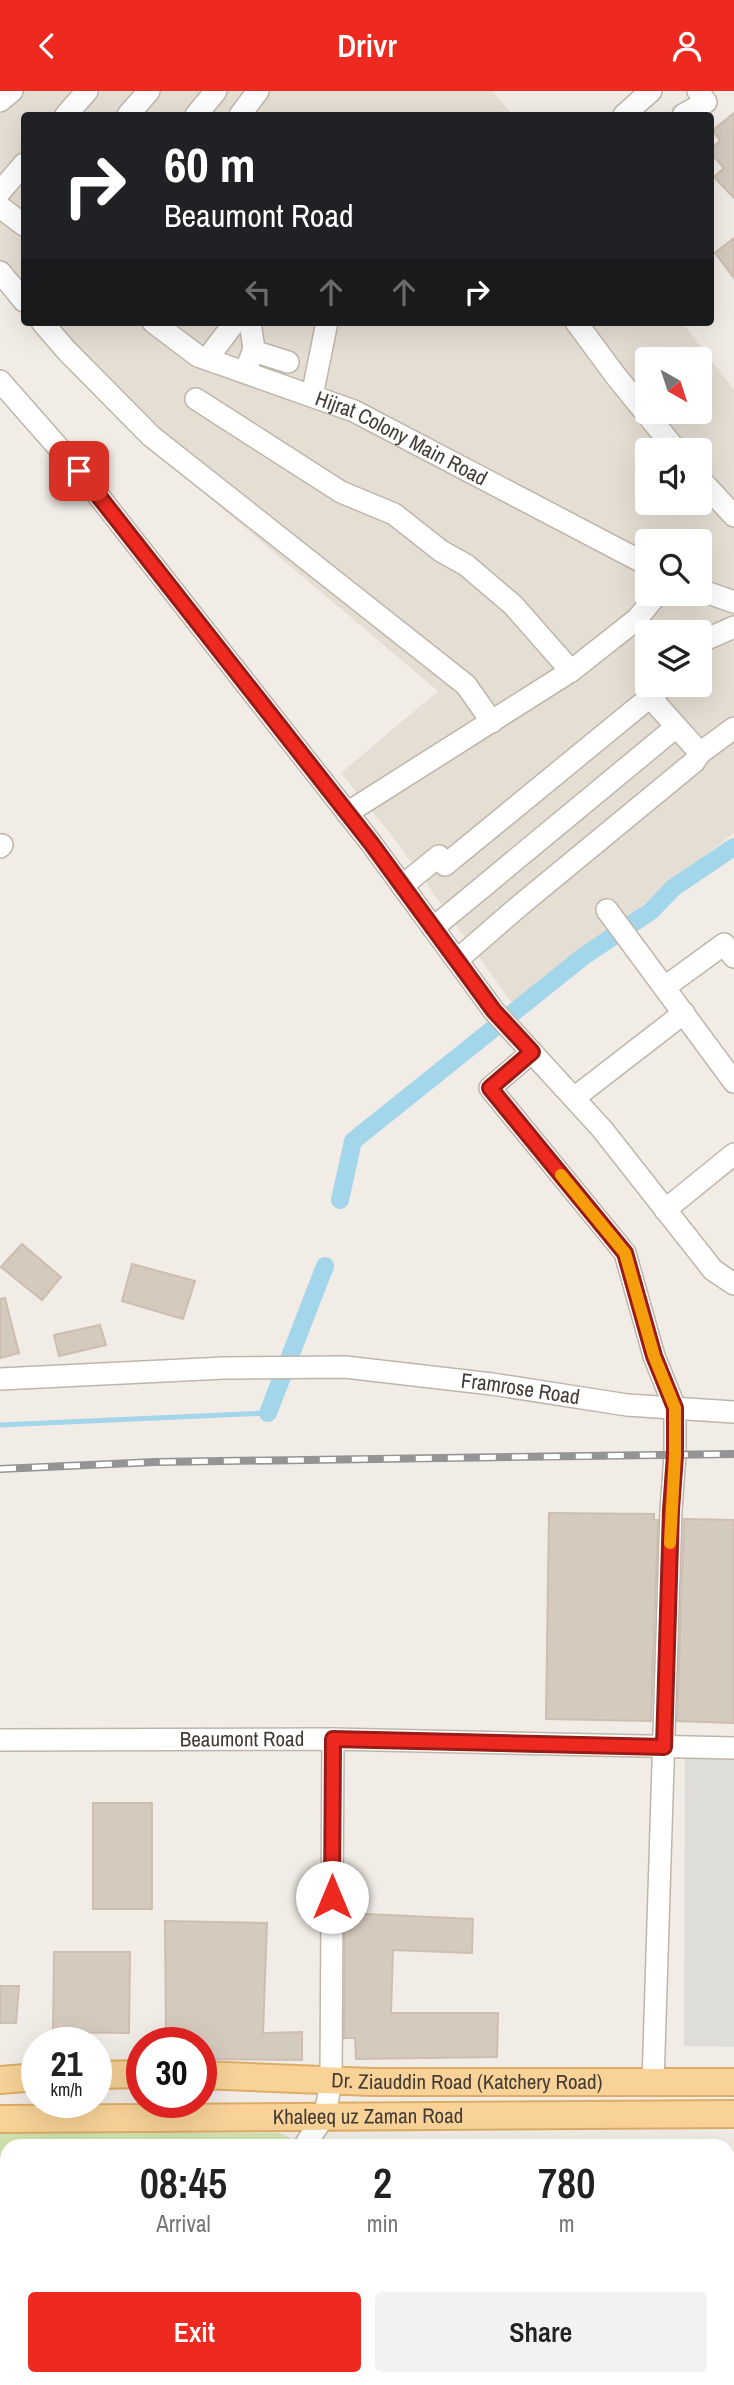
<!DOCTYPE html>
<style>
:root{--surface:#fff;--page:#f2f2f2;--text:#222;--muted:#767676;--accent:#ed2920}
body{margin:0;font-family:"Archivo Narrow",sans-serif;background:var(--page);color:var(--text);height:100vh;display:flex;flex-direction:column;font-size:26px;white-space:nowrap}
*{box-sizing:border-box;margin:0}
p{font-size:23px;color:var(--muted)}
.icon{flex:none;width:38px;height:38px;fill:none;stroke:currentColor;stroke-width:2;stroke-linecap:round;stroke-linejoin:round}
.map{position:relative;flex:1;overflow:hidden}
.side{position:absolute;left:0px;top:2048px;width:735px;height:247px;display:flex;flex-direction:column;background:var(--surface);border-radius:21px 21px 0 0;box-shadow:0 7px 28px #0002}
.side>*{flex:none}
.top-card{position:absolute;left:21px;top:21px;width:693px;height:214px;border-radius:7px;box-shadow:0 7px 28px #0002;background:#202124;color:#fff;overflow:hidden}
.needle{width:46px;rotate:141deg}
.tools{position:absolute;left:635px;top:256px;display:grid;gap:14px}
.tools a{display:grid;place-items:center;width:77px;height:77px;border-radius:7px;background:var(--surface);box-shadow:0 7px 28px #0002;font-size:35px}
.speed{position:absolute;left:21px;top:1936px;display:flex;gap:14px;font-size:35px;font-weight:700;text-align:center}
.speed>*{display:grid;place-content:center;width:91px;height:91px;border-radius:50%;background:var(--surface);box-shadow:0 7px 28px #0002;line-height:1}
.speed small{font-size:18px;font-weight:400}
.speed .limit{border:10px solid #d22;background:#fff;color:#111}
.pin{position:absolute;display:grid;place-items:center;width:60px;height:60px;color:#fff;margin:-30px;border-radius:14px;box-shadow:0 4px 10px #0006}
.me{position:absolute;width:77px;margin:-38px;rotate:0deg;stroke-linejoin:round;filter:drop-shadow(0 0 5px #0008)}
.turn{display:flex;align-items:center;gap:24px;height:147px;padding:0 28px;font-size:32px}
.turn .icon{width:91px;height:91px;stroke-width:2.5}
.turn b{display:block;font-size:49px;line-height:60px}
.lanes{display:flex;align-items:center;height:66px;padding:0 28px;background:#0003;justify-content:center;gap:35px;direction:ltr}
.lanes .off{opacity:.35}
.eta{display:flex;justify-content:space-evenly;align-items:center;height:119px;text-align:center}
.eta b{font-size:42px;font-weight:600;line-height:49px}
.cta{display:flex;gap:14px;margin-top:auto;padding:14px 28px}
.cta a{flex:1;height:80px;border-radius:7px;background:var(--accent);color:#fff;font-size:28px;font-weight:600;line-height:80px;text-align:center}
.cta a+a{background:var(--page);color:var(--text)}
header{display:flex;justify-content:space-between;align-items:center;height:91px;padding:0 28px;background:var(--accent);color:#fff;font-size:32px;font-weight:600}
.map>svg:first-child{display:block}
</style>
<header><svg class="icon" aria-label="back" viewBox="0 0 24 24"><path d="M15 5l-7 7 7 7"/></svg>Drivr<svg class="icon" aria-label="person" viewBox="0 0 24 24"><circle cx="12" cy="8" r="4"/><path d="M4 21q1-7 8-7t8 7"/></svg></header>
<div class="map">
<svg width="734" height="2294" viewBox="0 0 734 2294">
<rect width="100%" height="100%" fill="#f1ece5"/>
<path fill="#e5ded3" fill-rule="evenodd" d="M0,0H492L513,24H24V223L0,191Z
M31,231H682L734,299V742L514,915L393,746L341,682L438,600L153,359L57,264ZM648,268H700V320H648ZM648,359H700V411H648ZM648,450H700V502H648ZM648,541H700V593H648Z
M0,2254L7,2257V2287H89L103,2294H0Z"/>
<path fill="#f3e1d1" d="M203,2287H571L568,2294H201Z"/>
<path fill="#d2e4b0" d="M0,2042H279L290,2047L293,2054H7V2169L0,2166Z
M89,2287H192L189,2294H103Z
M282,2287H445L442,2294H279Z"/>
<path fill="#dfddda" d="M685,1657H734V1956L684,1955Z"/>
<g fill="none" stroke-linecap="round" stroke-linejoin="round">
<path stroke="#a4d6eb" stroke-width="5" d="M0,1334L268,1322"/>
<path stroke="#a4d6eb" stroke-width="18" d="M340,1109L353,1050L584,865L651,820L673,797L734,756
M268,1322L325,1175"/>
</g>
<path fill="#d5cabe" stroke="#cdbeaf" stroke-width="2" d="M734,22V107L714,86L724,77L710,61V58L720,50L713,39Z
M734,147V187L715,162Z
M22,1153L61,1186L42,1209L1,1176Z
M132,1173L195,1190L183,1228L122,1210Z
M5,1207L19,1262L0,1267V1208Z
M100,1234L106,1254L59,1265L54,1244Z
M549,1422L654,1423V1429H658L651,1630L546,1628Z
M684,1428L734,1429V1632L677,1630Z
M93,1712H152V1818H93Z
M345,1822L473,1828L472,1862L393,1859L391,1922H498L497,1966L356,1968L355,1947H344Z
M165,1830L267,1832L263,1942L302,1941V1969L201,1968V1951H166Z
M54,1861H130L129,1942L53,1941Z
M0,1895H19L16,1932H0Z"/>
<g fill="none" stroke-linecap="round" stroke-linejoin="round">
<defs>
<g id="minor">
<path d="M0,10L12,0"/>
<path d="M66,24L87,0"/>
<path d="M128,24L149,0"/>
<path d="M196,24L216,0"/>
<path d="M240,24L258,0"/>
<path d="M624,24L651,0"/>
<path d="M683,24L706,11L698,0"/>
<path d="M0,101L24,73"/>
<path d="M0,116L24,134"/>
<path d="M0,181L24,210"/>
<path d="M42,231L66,259L151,345L466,594L492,631"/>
<path id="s1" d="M153,231L198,265L354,320L648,474"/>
<path d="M576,231L615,284L676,359"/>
<path d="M253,260L288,271"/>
<path d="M207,268L235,231"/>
<path d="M245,281L254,258L250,231"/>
<path d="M0,290L79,380L371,752L494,920L602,1038L713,1179L734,1193"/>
<path d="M312,305L327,231"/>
<path d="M196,308L341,401L394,423L441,460L466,474L513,514L571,580"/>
<path d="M700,388L734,425"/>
<path d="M700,499L734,511"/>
<path d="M700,551L734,536"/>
<path d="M650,606L700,662"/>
<path d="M347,722L571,580L637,528L658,502"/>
<path d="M0,756L2,754"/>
<path d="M402,795L439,765L445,774L650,606L661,597L657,593"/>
<path d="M607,819L734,991"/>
<path d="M433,837L676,636"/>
<path d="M457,869L518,816L694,671L700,662L734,637"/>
<path d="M665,896L724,853L734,866"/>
<path d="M532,961L490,997L625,1162L654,1265L675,1317V1364L671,1419L653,1992"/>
<path d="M574,1007L684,922"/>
<path d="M665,1119L734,1063"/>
<path id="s2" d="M0,1288L224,1277L345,1276L492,1293L627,1314L734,1321"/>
<path id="s3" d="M0,1649L333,1648L734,1657"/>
<path d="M305,2054L325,2024L331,1990L333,1648"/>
<path d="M200,2294L203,2287"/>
</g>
<g id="major">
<path d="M96,1984L142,1983"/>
<path id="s4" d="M201,1984L371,1991H734"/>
<path d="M0,1989L37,1986"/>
<path id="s5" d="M0,2028L734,2023"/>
</g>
</defs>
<use href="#minor" stroke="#bfb6ab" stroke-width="24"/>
<use href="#major" stroke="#dcad68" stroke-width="30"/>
<use href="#minor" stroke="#fff" stroke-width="21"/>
<use href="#major" stroke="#f8d297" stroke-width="26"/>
<defs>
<path id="rail" d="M0,1378L155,1371L734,1363"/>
</defs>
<use href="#rail" stroke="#949494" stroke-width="8"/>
<use href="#rail" stroke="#fff" stroke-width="5" stroke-dasharray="16" stroke-linecap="butt"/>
</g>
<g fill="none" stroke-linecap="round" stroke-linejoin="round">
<defs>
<path id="route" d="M79,380L371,752L494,920L532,961L490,997L625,1162L654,1265L675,1317V1364L671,1419L664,1656L333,1648L332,1806"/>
</defs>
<use href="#route" stroke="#9a1b15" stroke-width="18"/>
<use href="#route" stroke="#ed2920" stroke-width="12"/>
<path stroke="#f59e0b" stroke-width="12" d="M561,1084L625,1162L654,1265L675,1317V1364L670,1452"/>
</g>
<g text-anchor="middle" stroke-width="5" stroke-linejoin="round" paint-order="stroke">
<g font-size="21" fill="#433c35" stroke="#fff">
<text dy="7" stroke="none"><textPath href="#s1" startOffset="276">Hijrat Colony Main Road</textPath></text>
<text dy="7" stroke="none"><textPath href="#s2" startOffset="522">Framrose Road</textPath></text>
<text dy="7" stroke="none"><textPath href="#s3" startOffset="242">Beaumont Road</textPath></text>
<text dy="7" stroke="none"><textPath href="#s4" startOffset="266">Dr. Ziauddin Road (Katchery Road)</textPath></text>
<text dy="7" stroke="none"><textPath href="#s5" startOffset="368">Khaleeq uz Zaman Road</textPath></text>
</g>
</g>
</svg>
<div class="tools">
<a><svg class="needle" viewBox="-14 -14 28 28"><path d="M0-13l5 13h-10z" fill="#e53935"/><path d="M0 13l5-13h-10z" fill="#767676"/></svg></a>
<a><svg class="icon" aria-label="sound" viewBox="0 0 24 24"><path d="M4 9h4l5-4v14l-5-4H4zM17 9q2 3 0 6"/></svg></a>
<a><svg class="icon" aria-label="search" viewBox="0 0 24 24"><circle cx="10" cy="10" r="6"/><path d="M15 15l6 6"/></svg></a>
<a><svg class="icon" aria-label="layers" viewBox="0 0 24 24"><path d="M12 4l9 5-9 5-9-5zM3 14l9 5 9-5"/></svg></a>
</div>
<div class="speed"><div>21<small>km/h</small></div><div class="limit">30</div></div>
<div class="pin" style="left:79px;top:380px;background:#d93025"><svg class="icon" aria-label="arrive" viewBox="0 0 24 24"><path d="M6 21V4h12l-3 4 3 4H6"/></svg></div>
<svg class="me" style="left:332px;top:1806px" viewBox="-20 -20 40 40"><circle r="19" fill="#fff"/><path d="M0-13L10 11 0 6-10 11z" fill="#ed2920"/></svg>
<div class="top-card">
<div class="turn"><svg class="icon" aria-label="right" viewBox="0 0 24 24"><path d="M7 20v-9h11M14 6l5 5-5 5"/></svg><div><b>60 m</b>Beaumont Road</div></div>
<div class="lanes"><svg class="icon off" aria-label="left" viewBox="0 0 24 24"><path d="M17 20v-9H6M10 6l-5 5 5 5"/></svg><svg class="icon off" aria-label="ahead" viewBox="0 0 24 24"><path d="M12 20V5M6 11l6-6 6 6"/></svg><svg class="icon off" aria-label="ahead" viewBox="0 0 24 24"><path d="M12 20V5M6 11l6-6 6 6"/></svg><svg class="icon" aria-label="right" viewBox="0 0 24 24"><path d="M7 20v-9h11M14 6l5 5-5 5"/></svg></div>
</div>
<section class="side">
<div class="eta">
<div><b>08:45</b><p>Arrival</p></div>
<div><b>2</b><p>min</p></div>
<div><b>780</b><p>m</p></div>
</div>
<div class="cta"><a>Exit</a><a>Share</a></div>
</section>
</div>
